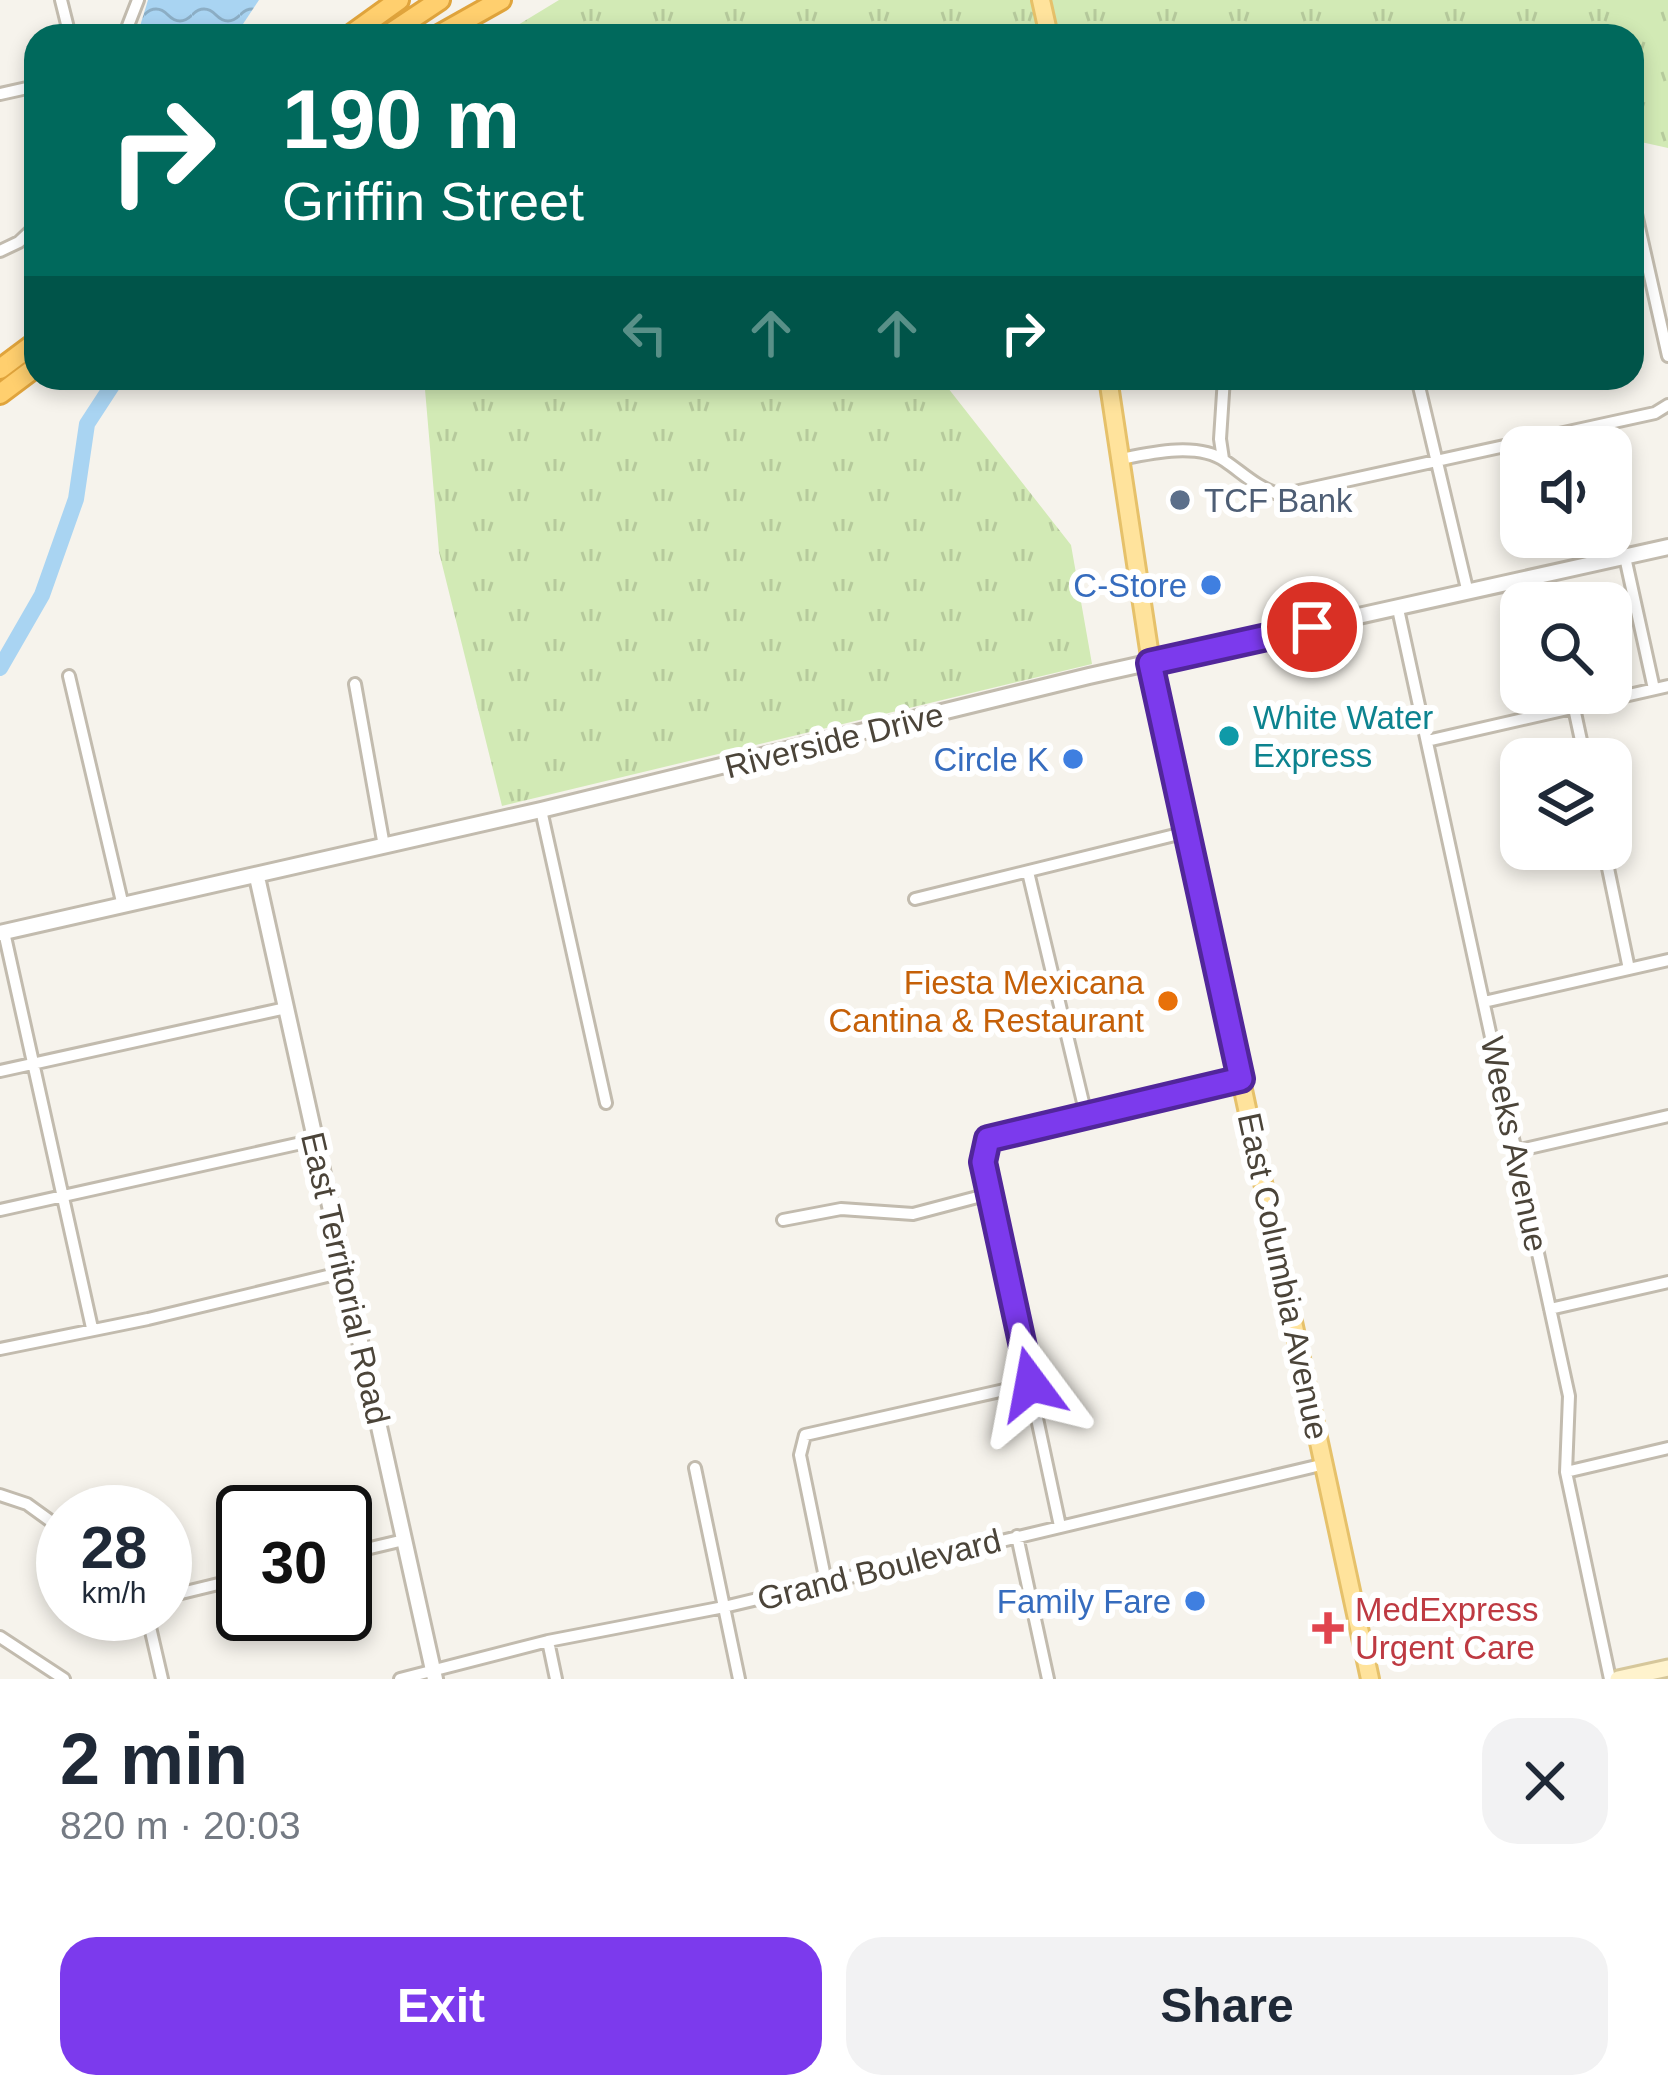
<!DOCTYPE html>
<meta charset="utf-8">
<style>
:root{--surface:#fff;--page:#f2f2f3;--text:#1f2937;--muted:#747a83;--accent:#7c3aed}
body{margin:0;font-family:Arial,sans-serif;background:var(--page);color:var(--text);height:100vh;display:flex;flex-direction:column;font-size:45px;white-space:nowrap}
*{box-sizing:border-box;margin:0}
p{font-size:39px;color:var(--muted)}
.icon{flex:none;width:66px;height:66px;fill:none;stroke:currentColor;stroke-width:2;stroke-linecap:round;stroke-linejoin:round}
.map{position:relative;height:1679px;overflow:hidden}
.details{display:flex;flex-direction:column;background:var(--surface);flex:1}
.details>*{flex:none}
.banner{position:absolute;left:24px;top:24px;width:1620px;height:366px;border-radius:36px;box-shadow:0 6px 18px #0003;background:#00695c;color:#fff;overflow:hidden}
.tools{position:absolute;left:1500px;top:426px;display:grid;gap:24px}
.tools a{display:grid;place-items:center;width:132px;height:132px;border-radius:24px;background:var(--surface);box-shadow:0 6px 18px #0003;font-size:60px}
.speed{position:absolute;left:36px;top:1485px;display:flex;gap:24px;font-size:60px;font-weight:700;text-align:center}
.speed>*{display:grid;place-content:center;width:156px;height:156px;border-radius:50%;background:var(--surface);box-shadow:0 6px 18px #0003;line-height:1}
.speed small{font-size:30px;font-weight:400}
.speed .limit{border:6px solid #111;border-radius:18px;background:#fff;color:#111}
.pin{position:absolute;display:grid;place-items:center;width:102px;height:102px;color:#fff;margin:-51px;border:6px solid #fff;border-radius:50%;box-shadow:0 3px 12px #0007}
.me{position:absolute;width:132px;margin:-66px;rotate:347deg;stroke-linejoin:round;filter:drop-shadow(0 0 9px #0008)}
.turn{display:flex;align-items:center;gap:42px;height:252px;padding:0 60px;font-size:54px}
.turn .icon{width:156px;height:156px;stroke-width:2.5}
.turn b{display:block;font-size:84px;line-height:102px}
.lanes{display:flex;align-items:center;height:114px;padding:0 60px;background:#0003;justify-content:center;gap:60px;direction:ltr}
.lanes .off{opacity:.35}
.round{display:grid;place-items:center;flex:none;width:126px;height:126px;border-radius:36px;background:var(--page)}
.head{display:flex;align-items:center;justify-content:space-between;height:204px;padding:0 60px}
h1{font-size:72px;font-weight:700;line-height:90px}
.action{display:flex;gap:24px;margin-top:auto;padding:24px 60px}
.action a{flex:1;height:138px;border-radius:36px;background:var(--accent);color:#fff;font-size:48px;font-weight:700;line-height:138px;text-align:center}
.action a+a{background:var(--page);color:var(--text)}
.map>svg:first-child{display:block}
</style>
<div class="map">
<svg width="1668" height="1679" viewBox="0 0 1668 1679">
<defs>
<pattern id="grass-tufts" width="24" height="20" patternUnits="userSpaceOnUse" patternTransform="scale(3)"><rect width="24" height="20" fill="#d2eab5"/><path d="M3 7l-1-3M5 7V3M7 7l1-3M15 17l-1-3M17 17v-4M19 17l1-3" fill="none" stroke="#b6ca9c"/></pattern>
<pattern id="water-waves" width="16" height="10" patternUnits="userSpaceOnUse" patternTransform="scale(3)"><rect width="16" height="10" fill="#a9d4f2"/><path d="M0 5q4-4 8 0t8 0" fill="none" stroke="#8caec5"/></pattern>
</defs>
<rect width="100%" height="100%" fill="#f6f3ec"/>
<path fill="url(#grass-tufts)" d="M559,0H1668V148L1632,140V36H500Z
M424,378H946L948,388L1071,545L1092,664L502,806L439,552Z"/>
<path fill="url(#water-waves)" d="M148,0H259L235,36H137Z"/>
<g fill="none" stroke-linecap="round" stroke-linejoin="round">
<path stroke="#a9d4f2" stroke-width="16" d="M0,668L42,595L76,499L87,424L117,378"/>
<defs>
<path id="minor" d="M61,0L70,36
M124,36L138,0
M0,94L36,86
M1632,196L1668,356
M0,251L19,242L36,226
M1417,378L1468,593
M1121,459C1150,453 1198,442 1225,461C1244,474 1257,488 1281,495L1655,413L1668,405
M1223,459L1220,439L1224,378
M1625,557L1654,689
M1398,609L1569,1396L1566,1472L1610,1679
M69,676L123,906
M355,684L384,846
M1574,708L1585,759
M1427,741L1668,686
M541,810L606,1103
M1604,849L1629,969
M1028,872L1086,1115
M915,899L1187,832
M4,932L92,1328
M1484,1002L1668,960
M0,1071L286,1008
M1516,1151L1668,1116
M0,1210L315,1140
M783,1220L841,1209L913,1214L989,1194
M1550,1309L1668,1282
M0,1349L148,1319L344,1272
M695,1468L739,1679
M1566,1472L1668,1448
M0,1495L27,1504L63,1530
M1060,1526L989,1194L983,1163L988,1139L998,1135L1241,1079
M1017,1536L1048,1679
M345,1554L404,1540
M826,1582L800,1455L805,1435L1031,1384
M165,1597L243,1578
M147,1614L162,1679
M0,1637L64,1679
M548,1641L556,1679
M400,1679L548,1641L724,1607L1325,1464"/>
<path id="tertiary" d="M257,877L435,1679
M0,933L541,810L1089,676L1668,547"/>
<path id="secondary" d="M1618,1679L1668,1668"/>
<path id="primary" d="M1041,0L1049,36
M1108,378L1151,663L1370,1679"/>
<path id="motorway" d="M349,36L399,0
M386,36L440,0
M437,36L501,0
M0,369L36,342
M0,394L36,367"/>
</defs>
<use href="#minor" stroke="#c2bbae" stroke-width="16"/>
<use href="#tertiary" stroke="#c2bbae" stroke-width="20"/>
<use href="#secondary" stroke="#d6c79b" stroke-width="21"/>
<use href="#primary" stroke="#e6c16a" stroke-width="22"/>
<use href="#motorway" stroke="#e0a43c" stroke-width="24"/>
<use href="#minor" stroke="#fff" stroke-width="10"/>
<use href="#tertiary" stroke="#fff" stroke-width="14"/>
<use href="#secondary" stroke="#fff3cd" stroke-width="15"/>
<use href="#primary" stroke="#ffe39c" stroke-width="16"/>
<use href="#motorway" stroke="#ffcf6e" stroke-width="18"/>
</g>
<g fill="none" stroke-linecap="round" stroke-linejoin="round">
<defs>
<path id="route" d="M1031,1384L983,1162L988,1139L1241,1079L1150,663L1312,627"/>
</defs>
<use href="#route" stroke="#51269a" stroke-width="30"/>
<use href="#route" stroke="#7c3aed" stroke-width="21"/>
</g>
<circle fill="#5c6f8a" stroke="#fff" stroke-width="4.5" cx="1180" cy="500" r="12"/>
<g fill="#3f7fe0" stroke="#fff" stroke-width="4.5">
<circle cx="1211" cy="585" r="12"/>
<circle cx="1073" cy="759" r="12"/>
<circle cx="1195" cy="1601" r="12"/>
</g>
<circle fill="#0f9aa8" stroke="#fff" stroke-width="4.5" cx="1229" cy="736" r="12"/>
<circle fill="#e8710a" stroke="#fff" stroke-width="4.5" cx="1168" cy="1001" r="12"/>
<path fill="#e0444e" stroke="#fff" stroke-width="4.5" d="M1322 1610h12v12h12v12h-12v12h-12v-12h-12v-12h12z"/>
<g text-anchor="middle" stroke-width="12" stroke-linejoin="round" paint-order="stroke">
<g font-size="33" fill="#4e5e75" stroke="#fff" text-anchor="start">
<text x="1204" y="512">TCF Bank</text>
</g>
<g font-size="33" fill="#366cbe" stroke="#fff" text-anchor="end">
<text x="1187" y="597">C-Store</text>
<text x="1049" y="771">Circle K</text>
<text x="1171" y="1613">Family Fare</text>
</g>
<g font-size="33" fill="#0d838f" stroke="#fff" text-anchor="start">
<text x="1253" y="729">White Water<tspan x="1253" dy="38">Express</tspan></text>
</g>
<g font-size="33" fill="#4b4439" stroke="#fff">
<text transform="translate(834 740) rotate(-14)" y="12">Riverside Drive</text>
<text transform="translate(1515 1144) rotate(78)" y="12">Weeks Avenue</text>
<text transform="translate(1284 1276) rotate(78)" y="12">East Columbia Avenue</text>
<text transform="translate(346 1278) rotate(77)" y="12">East Territorial Road</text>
<text transform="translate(879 1569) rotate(-14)" y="12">Grand Boulevard</text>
</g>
<g font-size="33" fill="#c56008" stroke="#fff" text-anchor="end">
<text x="1144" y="994">Fiesta Mexicana<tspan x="1144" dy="38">Cantina &amp; Restaurant</tspan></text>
</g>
<g font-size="33" fill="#be3a42" stroke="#fff" text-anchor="start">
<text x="1355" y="1621">MedExpress<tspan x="1355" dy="38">Urgent Care</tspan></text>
</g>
</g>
</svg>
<div class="tools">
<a><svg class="icon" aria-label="sound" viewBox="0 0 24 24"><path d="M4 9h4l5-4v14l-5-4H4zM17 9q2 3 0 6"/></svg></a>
<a><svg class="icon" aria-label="search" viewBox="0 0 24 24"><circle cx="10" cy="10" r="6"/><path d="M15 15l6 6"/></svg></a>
<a><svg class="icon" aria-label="layers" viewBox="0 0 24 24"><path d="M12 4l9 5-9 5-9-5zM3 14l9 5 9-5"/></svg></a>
</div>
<div class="speed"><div>28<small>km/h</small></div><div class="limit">30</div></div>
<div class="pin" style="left:1312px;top:627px;background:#d93025"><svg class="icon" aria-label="arrive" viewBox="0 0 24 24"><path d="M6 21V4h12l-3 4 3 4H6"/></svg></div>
<svg class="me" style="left:1031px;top:1384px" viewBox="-20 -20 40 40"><path d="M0-17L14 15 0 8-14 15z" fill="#7c3aed" stroke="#fff" stroke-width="4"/></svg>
<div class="banner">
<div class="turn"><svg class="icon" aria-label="right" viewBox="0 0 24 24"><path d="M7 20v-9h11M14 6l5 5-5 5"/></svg><div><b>190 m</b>Griffin Street</div></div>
<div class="lanes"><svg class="icon off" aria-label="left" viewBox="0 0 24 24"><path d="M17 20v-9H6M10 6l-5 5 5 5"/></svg><svg class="icon off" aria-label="ahead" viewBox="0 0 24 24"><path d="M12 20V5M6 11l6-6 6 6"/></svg><svg class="icon off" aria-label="ahead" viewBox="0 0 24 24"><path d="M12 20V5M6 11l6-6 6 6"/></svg><svg class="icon" aria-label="right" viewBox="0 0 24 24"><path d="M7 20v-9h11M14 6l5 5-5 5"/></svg></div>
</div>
</div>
<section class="details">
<div class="head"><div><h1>2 min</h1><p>820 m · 20:03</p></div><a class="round"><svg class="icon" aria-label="close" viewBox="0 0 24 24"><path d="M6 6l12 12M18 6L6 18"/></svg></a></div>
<div class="action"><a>Exit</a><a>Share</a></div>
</section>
